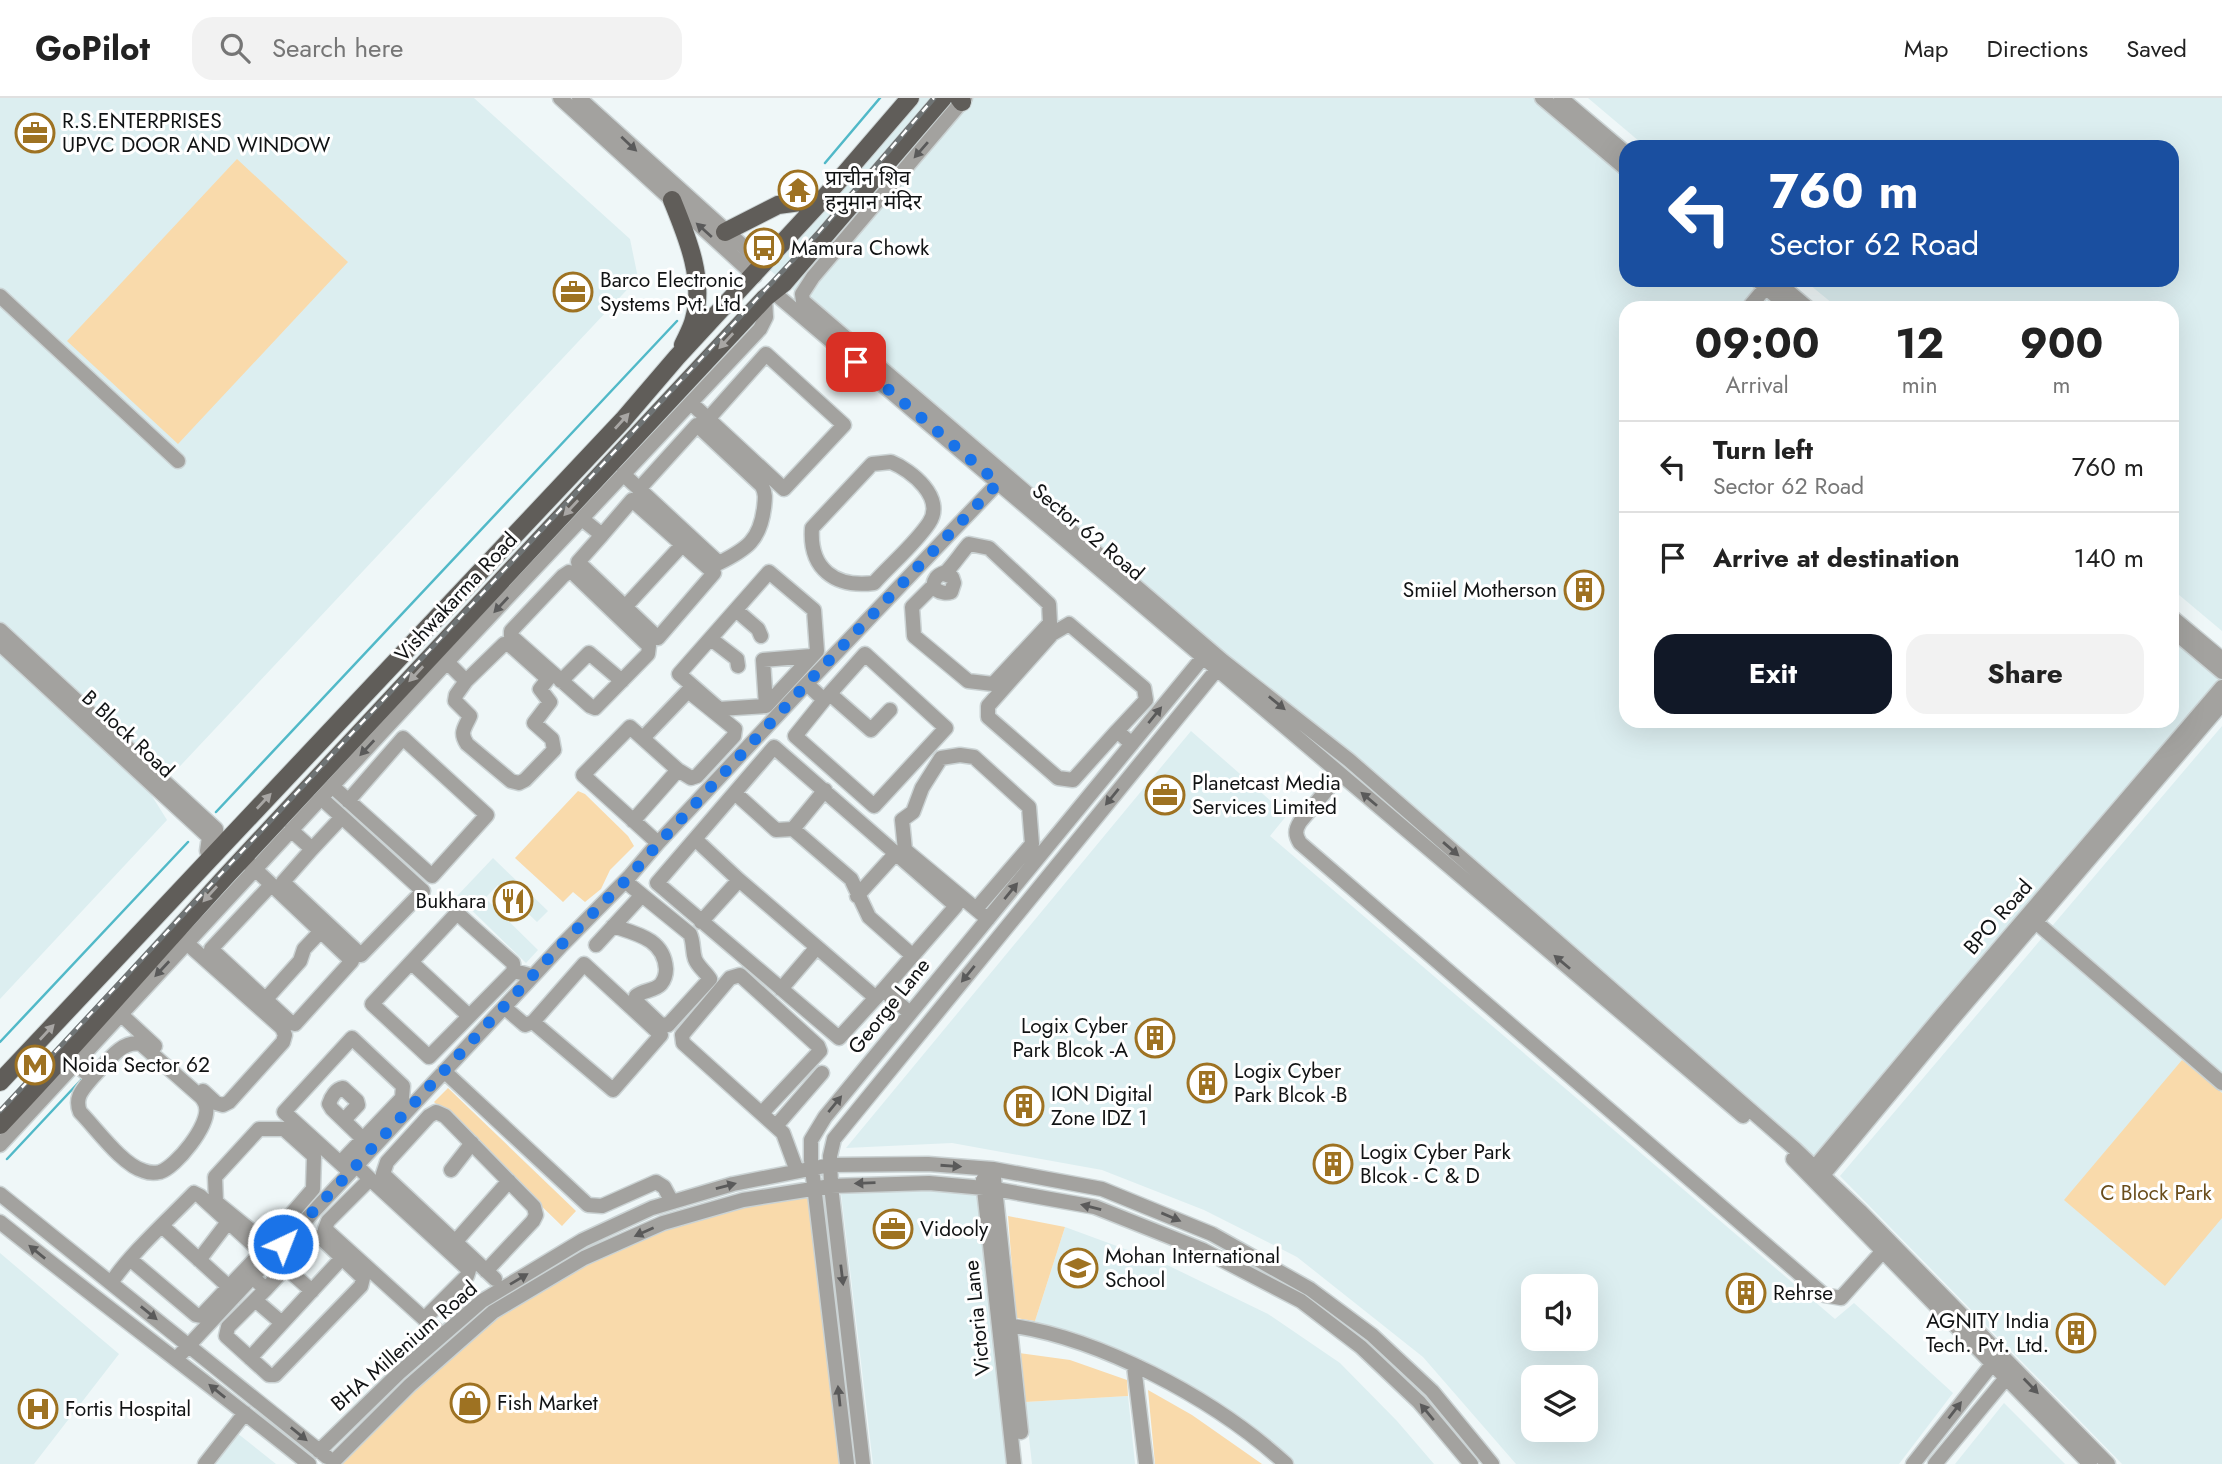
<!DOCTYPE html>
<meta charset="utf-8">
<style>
:root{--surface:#fff;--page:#f2f2f2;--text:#222;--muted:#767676;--line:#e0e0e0;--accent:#111827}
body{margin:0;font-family:Jost,"Noto Sans Devanagari",sans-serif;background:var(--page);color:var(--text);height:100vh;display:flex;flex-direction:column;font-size:26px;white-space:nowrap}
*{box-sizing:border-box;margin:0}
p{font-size:23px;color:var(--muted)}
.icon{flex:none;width:38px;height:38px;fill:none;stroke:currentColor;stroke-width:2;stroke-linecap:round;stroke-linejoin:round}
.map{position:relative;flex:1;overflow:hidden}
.sheet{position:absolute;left:1619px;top:203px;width:560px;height:427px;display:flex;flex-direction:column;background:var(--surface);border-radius:21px;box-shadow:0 7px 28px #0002}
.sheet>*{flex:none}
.guide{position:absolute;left:1619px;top:42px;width:560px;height:147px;border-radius:21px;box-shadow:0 7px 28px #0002;background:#1a4fa0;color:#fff;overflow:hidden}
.tools{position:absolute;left:1521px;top:1176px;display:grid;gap:14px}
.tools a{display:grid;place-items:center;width:77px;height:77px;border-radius:14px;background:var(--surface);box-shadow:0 7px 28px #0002;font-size:35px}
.pin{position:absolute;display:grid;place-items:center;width:60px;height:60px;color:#fff;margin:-30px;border-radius:14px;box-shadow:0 4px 10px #0006}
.me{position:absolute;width:77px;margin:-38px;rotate:43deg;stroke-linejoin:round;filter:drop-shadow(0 0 5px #0008)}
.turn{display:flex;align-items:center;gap:24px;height:147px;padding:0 35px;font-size:32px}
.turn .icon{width:91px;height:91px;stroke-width:2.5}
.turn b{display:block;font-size:49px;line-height:60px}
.eta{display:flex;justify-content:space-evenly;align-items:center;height:119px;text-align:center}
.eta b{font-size:42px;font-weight:700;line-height:49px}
.cta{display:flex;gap:14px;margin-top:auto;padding:14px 35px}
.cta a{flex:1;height:80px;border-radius:21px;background:var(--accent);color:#fff;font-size:28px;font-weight:700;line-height:80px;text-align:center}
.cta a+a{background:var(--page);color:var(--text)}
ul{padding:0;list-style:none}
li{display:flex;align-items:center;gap:21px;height:91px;padding:0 35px;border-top:2px solid var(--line)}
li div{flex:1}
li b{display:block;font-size:26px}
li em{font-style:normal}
header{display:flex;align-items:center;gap:42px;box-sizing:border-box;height:98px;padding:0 35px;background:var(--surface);border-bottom:2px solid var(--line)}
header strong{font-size:33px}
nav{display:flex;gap:38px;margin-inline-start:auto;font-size:24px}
.search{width:490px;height:63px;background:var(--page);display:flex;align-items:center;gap:18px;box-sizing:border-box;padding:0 24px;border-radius:21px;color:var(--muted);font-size:26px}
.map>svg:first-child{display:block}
</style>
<header>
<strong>GoPilot</strong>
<div class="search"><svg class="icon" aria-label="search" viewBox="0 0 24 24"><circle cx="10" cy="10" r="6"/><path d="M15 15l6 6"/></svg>Search here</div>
<nav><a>Map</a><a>Directions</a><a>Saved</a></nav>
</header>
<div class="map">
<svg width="2222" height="1366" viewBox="0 0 2222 1366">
<rect width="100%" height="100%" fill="#eff7f8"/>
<path fill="#dceef0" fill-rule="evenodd" d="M0,0H474L630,141L638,180L152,698L167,722L0,901Z
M917,0H1562L1626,54V182H1776L1809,210H1626V623H2172V519L2222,561V590L1823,1077L764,167Z
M1588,0H2222V533L2172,491V210H1838L1804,182H2172V49H1646Z
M2222,628V1366H2122L1840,1078Z
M1191,633L1287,717L1270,738L1835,1221L1854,1205L1953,1295L1899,1366H1516L1423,1259L1297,1159L1204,1112L1102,1072L952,1045L846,1050ZM1533,1188H1586V1241H1533ZM1533,1279H1586V1332H1533Z
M493,760L548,813L537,824L498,787L485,800L538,852L526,865L457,798Z
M840,1087L978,1089L985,1099L1006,1366H873Z
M1065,1129L1163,1165L1268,1216L1340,1265L1397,1323L1434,1366H1292L1139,1264L1035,1223Z
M0,1155L119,1256L34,1366H0Z
M1128,1298L1135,1366H1032L1025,1304Z
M2004,1305L2065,1366H1955Z
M232,1331L276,1366H205Z"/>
<path fill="#f9daab" d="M237,61L348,164L178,346L67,243Z
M578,693L585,696L628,738L634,748L610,772L601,791L585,804L573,794L563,804L515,760Z
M2182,962L2222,995V1120L2165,1188L2064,1102Z
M448,990L576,1113L562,1128L434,1004Z
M816,1090L847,1366H337L504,1207L650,1131Z
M1008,1118L1065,1129L1035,1223L1016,1220Z
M1019,1255L1070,1262L1127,1282L1128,1298L1025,1304Z
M1148,1292L1192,1317L1262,1366H1155Z"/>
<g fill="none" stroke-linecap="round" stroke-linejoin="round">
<path stroke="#51b9c8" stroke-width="2.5" d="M825,65L880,0
M216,714L677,223
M0,944L188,744
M7,1061L81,982"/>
<defs>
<path id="minor" d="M560,0L755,178
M579,0L764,167
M965,0L813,179L802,196L803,203L1223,563L1349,662L1795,1051L1860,1113L2108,1366
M1542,0L1626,71
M1561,0L1626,55
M1757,182L1790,210
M1775,182L1808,210
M772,193L1743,1018
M0,198L178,363
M1751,207L1766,189
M691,305L784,391L844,327L766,256L708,321
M891,364C911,372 946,400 929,425C915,446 891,466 874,485C835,490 809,471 812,430L872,366Z
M623,376L719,465C747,451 760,442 764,410C765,401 766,396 762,388L697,327L639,391
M582,421L602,437L632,402L714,475L658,540L578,464L602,437
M569,474L574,476L649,548L648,556L595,610L590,608L511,538V533L563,478Z
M769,474L814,512L817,553L766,608L719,611L679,576Z
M934,487L912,509L914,538L968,583L993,586L1050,525L1049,506L989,450L969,446C961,455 954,466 946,474C943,475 938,477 936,480C928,491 942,497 951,494L954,485L952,479L944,476
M625,509L683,446
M736,512L758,531L761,538
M2172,519L2222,561
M0,532L216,731L218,753
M2172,532L2222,574
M711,541L737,561L738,568
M0,546L209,739L207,753
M447,564L466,583L456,597L455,603L470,618C465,630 459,634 467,646L511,683L519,685L525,682L554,652L552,641L534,625L550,604L540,591L548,581L510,547L504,546L466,583
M561,583L589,555L622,583
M807,586L824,602L865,556L946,630L874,708L795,638L824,602
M830,596L871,632L890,612
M766,608L763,562L811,558
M1117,633L1146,602L1144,590L1069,526L1052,536L988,608V619L1058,680L1073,682L1117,633L1132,646
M643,640L688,593L735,631L734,638L697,678L691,680L678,672
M1340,676L1300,724C1295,732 1295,737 1300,745L1824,1197L1841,1200L1883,1153
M332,688L432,778L487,717L403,640L348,703
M735,695L776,732L793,731L851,781L869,819L913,858
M321,700L342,719
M633,723L678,672L630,629L583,677L658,745
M793,731L825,692
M291,732L312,751L283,784L361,857L423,793L342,719L312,751
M695,741L739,782L876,900
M249,766L255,771L352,863L295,926L291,925L211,851L271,787
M857,798L896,755
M976,811L1032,746L1029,709L974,659L960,657L941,660L922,690L913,714L902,722L905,752L988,821
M2030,819L2222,985
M701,824L739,782
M613,828C637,836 664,841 666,871C666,877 665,881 661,886C655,893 643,892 636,898L637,904L660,926L668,927L710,881C706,874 698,869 695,861C692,852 694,845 690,836L642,797
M181,840L282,930L285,937L283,944L229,1004L223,1007L216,1005L203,993
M596,847L642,797L625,783
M412,865L469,918
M514,873L513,865L457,815L372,906L429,959L514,873L533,878
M781,891L817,849
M883,892L956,808L774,649L657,785L839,940L883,892L910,915
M265,902L300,863L304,851L321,833
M113,909L155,948
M504,909L525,927L533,924L613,992L661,937L584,866L533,924
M70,961L92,980C83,991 74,999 80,1014C96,1030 122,1067 144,1073C149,1075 155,1075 160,1074C176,1069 210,1027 206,1009C206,1006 203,1001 201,999L141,946C121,941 105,967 92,980
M444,973L588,1107L602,1108L656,1084L664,1089L672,1104
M762,1015L820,953L818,948L740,877L730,880L682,937L683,945L783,1035L797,1073
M344,1022L358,1007L357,1003L343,990C336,991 331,999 329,1006L332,1011L363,1041
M776,1028L822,975
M259,1031H284L314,1058L313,1091L275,1135L253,1134L216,1104L215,1079Z
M0,1047L447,564L760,231L766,219L765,200
M1793,1061L2090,1366
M340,1065L402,1000L403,988L352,940L284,1014L350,1074
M356,1067L370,1081L328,1123L325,1131L442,1237
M993,1071L1021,1334
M451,1072L472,1045
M1809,1076L1942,917L2222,589
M370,1081L469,1172L467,1178L424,1221
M983,1082L1014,1366
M1818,1083L1950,924L2222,606
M0,1096L327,1359
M0,1124C102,1206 207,1284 309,1366
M162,1128L229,1189
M456,1143L509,1083
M199,1162L228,1124
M286,1170L312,1193
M486,1173L533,1123L536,1117L534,1109L445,1018L436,1014L429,1018L387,1064L383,1076L495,1181
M252,1179L266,1191L228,1229L226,1238L269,1277H275L361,1188L363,1180L320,1139L313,1140L266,1191
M111,1185C130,1156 169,1121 194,1095L200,1098L259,1152L258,1158L201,1218L196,1217L131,1162
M255,1202L282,1225
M999,1226C1095,1236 1215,1301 1286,1366
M177,1260L562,847L629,779L658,745L801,592L998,385
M250,1260L342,1160
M1134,1268L1146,1366
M319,1353L399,1275L482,1203L583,1142L652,1110L733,1086L830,1067L928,1066L993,1071L1102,1091L1212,1136L1310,1191L1372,1237L1432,1293L1492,1366
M333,1364L410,1287L493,1214L584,1160L663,1125L743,1102L831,1088L929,1085L995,1091L1095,1109L1203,1152L1301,1203L1361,1249L1419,1304L1471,1366
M205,1366L245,1315
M847,1366L811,1062V1042L825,1019L1209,552
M863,1366L831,1088L830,1058L834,1041L1223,564
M1913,1366L1997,1260
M1935,1366L2011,1274"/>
<path id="major" d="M959,0L962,4
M672,102C687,139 705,181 694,221C692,230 687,238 683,247
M725,134L778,107L823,101
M0,984L623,322L677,259L823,101L910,0
M0,1027C78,945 152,859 228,776C406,583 587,393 765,200L784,185L943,0"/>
</defs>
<use href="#minor" stroke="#cbd3d4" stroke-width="17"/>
<use href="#major" stroke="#cbd3d4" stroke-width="20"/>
<use href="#minor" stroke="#a3a29f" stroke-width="14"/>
<use href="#major" stroke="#605d59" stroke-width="18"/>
<defs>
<path id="rail" d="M0,1013L819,134L934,0"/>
</defs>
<use href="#rail" stroke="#6f7475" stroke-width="5"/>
<use href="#rail" stroke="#fff" stroke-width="2.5" stroke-dasharray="8" stroke-linecap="butt"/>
</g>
<defs><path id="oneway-solid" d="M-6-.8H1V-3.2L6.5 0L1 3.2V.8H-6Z" transform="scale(1.75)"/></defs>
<g fill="#5a5a5a">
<use href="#oneway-solid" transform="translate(629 46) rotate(43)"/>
<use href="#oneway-solid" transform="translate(921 52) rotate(131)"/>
<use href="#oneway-solid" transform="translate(704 132) rotate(-138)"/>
<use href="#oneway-solid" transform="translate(501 507) rotate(133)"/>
<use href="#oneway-solid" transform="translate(1277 605) rotate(39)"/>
<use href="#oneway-solid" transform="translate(1155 617) rotate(-51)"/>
<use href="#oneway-solid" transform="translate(367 650) rotate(133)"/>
<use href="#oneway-solid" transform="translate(1112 699) rotate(129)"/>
<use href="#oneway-solid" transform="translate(1369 701) rotate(-140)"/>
<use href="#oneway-solid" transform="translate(1451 751) rotate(41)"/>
<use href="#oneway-solid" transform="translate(1011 793) rotate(-51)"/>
<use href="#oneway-solid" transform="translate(1562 864) rotate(-140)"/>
<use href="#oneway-solid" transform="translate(162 871) rotate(133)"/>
<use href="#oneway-solid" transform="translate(968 876) rotate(129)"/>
<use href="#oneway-solid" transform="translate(835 1006) rotate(-51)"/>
<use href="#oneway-solid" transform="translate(951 1068) rotate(4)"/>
<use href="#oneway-solid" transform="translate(865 1085) rotate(178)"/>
<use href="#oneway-solid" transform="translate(726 1088) rotate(-15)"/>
<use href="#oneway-solid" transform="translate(1091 1109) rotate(-166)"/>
<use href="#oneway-solid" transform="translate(1171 1119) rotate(23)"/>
<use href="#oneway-solid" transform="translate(644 1134) rotate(156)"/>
<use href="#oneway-solid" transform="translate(37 1154) rotate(-141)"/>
<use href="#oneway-solid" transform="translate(842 1177) rotate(83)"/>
<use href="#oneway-solid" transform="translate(519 1181) rotate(-31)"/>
<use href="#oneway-solid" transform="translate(149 1215) rotate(39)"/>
<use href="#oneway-solid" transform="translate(2031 1288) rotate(46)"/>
<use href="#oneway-solid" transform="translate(217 1293) rotate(-141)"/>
<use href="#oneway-solid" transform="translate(839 1298) rotate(-96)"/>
<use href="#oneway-solid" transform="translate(1955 1312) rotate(-52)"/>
<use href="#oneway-solid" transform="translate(1427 1314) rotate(-130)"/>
<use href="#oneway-solid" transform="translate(299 1336) rotate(39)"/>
</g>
<g fill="#a8a6a4">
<use href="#oneway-solid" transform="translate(726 243) rotate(133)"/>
<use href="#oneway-solid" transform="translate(622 323) rotate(-48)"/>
<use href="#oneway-solid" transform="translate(571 410) rotate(133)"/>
<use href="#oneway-solid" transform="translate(416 576) rotate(133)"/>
<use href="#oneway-solid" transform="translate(264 703) rotate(-47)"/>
<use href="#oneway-solid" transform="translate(210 796) rotate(132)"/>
<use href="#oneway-solid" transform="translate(47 934) rotate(-47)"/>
</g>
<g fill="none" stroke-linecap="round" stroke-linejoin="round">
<path stroke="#1a73e8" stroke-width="12" stroke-dasharray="0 21.6" d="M283,1146L562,846L629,779L658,746L814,578L998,385L856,264"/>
</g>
<defs>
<symbol id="office-ring" viewBox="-11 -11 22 22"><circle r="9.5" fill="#fff" stroke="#9e7222" stroke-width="1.5"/><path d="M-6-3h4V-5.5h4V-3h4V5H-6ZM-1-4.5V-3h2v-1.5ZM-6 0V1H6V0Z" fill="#9e7222"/></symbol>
<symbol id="temple-ring" viewBox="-11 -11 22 22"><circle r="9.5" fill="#fff" stroke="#9e7222" stroke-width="1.5"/><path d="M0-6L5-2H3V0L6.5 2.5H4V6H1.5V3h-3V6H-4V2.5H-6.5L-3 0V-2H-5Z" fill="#9e7222"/></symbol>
<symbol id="bus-ring" viewBox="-11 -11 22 22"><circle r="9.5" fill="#fff" stroke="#9e7222" stroke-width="1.5"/><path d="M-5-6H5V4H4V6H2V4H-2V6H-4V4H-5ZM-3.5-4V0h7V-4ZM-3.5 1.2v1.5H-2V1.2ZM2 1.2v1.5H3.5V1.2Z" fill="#9e7222"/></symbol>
<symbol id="building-ring" viewBox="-11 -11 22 22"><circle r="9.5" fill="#fff" stroke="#9e7222" stroke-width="1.5"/><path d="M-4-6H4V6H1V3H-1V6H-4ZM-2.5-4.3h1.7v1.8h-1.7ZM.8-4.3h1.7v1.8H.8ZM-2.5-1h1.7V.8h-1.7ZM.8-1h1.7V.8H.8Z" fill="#9e7222"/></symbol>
<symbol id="restaurant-ring" viewBox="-11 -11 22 22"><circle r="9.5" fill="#fff" stroke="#9e7222" stroke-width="1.5"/><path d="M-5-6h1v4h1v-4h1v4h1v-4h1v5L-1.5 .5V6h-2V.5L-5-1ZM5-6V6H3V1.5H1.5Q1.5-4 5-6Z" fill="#9e7222"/></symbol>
<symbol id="metro-ring" viewBox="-11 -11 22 22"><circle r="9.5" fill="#fff" stroke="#9e7222" stroke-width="1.5"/><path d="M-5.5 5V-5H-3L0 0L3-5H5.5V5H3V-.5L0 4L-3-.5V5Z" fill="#9e7222"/></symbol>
<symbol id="school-ring" viewBox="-11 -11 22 22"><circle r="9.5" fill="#fff" stroke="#9e7222" stroke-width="1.5"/><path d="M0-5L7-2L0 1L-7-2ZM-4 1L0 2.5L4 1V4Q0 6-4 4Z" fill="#9e7222"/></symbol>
<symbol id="shop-ring" viewBox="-11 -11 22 22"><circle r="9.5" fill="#fff" stroke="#9e7222" stroke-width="1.5"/><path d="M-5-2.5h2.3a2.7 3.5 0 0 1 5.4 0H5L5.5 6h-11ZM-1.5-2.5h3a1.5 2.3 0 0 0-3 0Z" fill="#9e7222"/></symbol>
<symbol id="hospital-ring" viewBox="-11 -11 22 22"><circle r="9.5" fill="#fff" stroke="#9e7222" stroke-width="1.5"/><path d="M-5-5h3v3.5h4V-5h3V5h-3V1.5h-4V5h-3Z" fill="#9e7222"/></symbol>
</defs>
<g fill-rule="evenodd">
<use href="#office-ring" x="13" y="13" width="44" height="44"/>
<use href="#temple-ring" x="776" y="70" width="44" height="44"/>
<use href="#bus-ring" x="742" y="128" width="44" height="44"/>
<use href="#office-ring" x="551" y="172" width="44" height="44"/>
<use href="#building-ring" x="1562" y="470" width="44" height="44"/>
<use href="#office-ring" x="1143" y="675" width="44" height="44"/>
<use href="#restaurant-ring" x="491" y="781" width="44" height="44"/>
<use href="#building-ring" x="1133" y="918" width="44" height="44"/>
<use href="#metro-ring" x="13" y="945" width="44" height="44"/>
<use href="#building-ring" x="1185" y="963" width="44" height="44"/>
<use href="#building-ring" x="1002" y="986" width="44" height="44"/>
<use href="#building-ring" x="1311" y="1044" width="44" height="44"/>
<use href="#office-ring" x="871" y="1109" width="44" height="44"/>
<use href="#school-ring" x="1056" y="1148" width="44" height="44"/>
<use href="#building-ring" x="1724" y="1173" width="44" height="44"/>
<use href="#building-ring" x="2054" y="1213" width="44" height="44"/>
<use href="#shop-ring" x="448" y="1283" width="44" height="44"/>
<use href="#hospital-ring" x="16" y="1289" width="44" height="44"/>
</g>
<g text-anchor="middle" stroke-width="6" stroke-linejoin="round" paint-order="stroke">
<g font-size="21" fill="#111314" stroke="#fff" text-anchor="start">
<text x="62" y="30">R.S.ENTERPRISES<tspan x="62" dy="24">UPVC DOOR AND WINDOW</tspan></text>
<text x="825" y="87">प्राचीन शिव<tspan x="825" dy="24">हनुमान मंदिर</tspan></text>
<text x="791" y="157">Mamura Chowk</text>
<text x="600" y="189">Barco Electronic<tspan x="600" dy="24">Systems Pvt. Ltd.</tspan></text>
<text x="1557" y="499" text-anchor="end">Smiiel Motherson</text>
<text x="1192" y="692">Planetcast Media<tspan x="1192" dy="24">Services Limited</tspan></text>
<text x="486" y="810" text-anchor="end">Bukhara</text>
<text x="1128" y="935" text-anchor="end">Logix Cyber<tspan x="1128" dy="24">Park Blcok -A</tspan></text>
<text x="62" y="974">Noida Sector 62</text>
<text x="1234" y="980">Logix Cyber<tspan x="1234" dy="24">Park Blcok -B</tspan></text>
<text x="1051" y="1003">ION Digital<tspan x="1051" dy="24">Zone IDZ 1</tspan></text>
<text x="1360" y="1061">Logix Cyber Park<tspan x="1360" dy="24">Blcok - C &amp; D</tspan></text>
<text x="920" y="1138">Vidooly</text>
<text x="1105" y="1165">Mohan International<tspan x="1105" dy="24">School</tspan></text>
<text x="1773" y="1202">Rehrse</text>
<text x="2049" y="1230" text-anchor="end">AGNITY India<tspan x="2049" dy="24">Tech. Pvt. Ltd.</tspan></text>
<text x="497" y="1312">Fish Market</text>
<text x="65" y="1318">Fortis Hospital</text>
</g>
<g font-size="21" fill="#111314" stroke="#fff">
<text transform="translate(1088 434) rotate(40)" y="7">Sector 62 Road</text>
<text transform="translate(456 499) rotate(-47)" y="7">Vishwakarma Road</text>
<text transform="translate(128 636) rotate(43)" y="7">B Block Road</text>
<text transform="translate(1998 819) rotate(-49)" y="7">BPO Road</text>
<text transform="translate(889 908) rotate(-51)" y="7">George Lane</text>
<text transform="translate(977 1220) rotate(-96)" y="7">Victoria Lane</text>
<text transform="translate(404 1248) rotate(-41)" y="7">BHA Millenium Road</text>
</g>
<g font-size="21" fill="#6a4d1b" stroke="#fff">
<text x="2156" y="1102">C Block Park</text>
</g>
</g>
</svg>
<div class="tools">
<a><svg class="icon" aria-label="sound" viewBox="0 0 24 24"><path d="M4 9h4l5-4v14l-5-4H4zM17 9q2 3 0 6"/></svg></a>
<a><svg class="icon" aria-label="layers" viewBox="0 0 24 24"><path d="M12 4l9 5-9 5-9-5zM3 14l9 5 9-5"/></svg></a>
</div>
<div class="pin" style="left:856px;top:264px;background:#d93025"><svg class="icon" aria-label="arrive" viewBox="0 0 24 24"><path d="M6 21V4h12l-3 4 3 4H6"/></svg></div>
<svg class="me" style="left:283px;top:1146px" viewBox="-20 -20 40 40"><circle r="17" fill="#1a73e8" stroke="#fff" stroke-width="3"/><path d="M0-11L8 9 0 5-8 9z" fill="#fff"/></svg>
<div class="guide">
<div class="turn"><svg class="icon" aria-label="left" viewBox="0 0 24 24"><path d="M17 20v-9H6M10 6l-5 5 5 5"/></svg><div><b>760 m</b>Sector 62 Road</div></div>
</div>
<section class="sheet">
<div class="eta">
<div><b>09:00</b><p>Arrival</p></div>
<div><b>12</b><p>min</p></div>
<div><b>900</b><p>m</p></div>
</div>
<ul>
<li><svg class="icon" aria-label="left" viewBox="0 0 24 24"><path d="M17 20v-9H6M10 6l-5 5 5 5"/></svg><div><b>Turn left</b><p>Sector 62 Road</p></div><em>760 m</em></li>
<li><svg class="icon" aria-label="arrive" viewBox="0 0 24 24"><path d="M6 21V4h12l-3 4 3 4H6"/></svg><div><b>Arrive at destination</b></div><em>140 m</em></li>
</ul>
<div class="cta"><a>Exit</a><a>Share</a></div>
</section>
</div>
